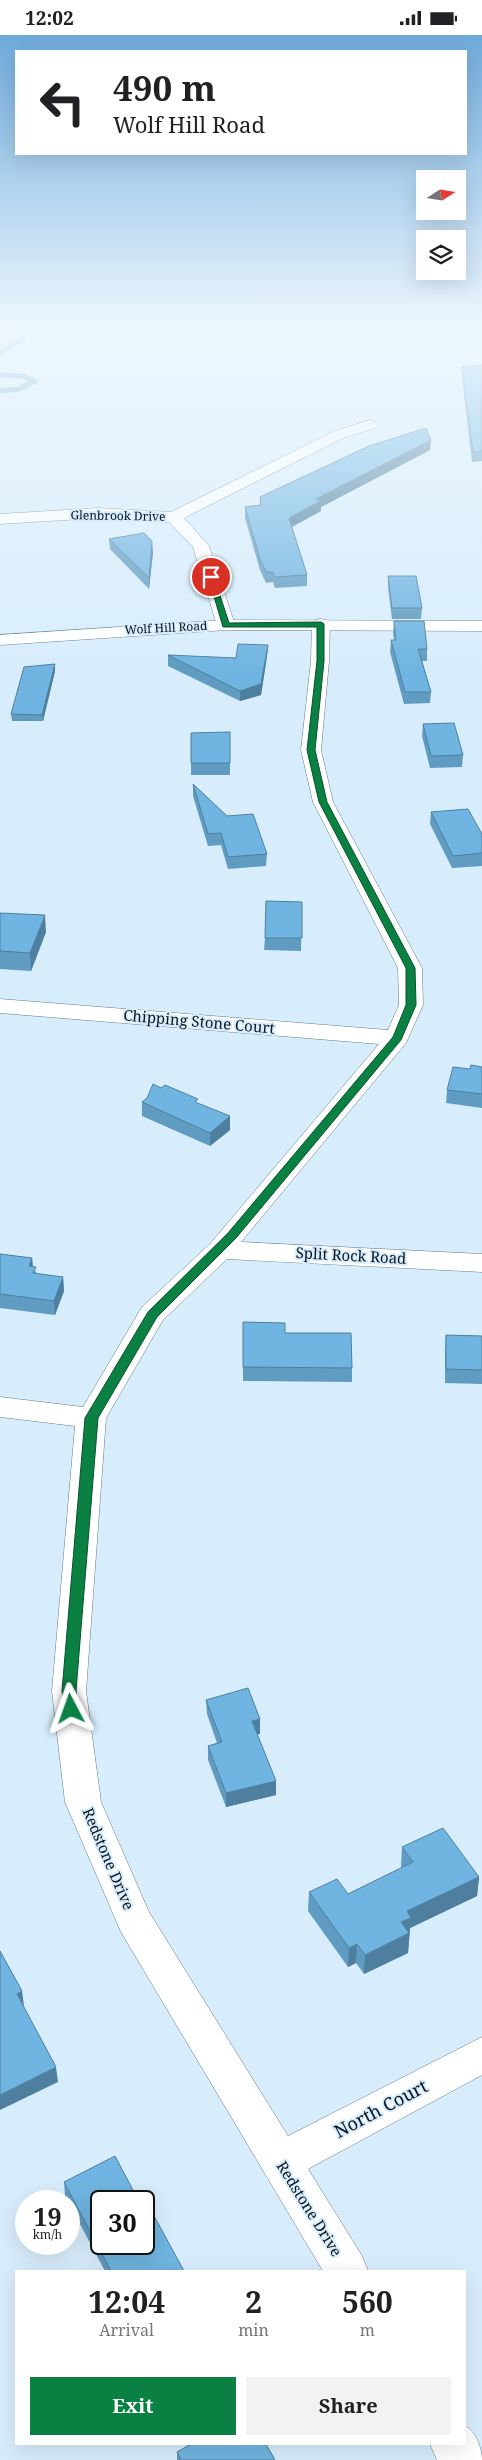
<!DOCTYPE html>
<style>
:root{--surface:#fff;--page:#f2f2f2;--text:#202124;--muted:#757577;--accent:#0b8043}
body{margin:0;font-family:"Noto Serif",serif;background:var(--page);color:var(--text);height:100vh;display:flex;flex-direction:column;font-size:19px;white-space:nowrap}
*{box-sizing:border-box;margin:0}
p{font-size:16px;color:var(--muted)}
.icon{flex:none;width:28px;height:28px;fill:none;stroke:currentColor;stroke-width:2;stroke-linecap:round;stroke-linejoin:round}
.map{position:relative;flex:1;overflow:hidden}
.drawer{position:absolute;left:15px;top:2235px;width:451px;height:175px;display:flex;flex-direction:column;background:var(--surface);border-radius:0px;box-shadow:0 5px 20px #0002}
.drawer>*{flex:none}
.hud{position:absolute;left:15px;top:15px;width:452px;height:105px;border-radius:0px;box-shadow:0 5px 20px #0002;background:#fff;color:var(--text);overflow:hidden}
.needle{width:32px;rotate:78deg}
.fabs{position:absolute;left:416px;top:135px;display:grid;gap:10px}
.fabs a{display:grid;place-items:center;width:50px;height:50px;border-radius:0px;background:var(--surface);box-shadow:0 5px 20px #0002;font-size:25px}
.speed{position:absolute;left:15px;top:2155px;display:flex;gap:10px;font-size:25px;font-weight:700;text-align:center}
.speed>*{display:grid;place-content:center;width:65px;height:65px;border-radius:50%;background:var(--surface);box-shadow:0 5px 20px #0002;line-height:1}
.speed small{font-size:12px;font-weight:400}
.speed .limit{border:2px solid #111;border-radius:8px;background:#fff;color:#111}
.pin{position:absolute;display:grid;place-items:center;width:42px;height:42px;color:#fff;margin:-21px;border:2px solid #fff;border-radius:50%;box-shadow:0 1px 5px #0007}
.me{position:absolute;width:55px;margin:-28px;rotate:356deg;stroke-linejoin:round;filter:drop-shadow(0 0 4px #0008)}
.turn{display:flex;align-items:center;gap:18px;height:105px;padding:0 15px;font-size:22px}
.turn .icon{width:65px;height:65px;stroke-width:2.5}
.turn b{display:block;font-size:35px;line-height:42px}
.eta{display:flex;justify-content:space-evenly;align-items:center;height:85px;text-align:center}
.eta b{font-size:30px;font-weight:700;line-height:35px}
.primary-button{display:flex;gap:10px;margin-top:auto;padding:10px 15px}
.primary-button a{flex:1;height:58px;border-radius:0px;background:var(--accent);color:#fff;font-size:20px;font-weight:700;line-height:58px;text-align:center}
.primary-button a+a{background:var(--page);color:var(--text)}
.status{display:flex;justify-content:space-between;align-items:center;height:35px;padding:0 25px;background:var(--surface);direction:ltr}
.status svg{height:14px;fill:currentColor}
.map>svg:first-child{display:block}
</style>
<div class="status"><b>12:02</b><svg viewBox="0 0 49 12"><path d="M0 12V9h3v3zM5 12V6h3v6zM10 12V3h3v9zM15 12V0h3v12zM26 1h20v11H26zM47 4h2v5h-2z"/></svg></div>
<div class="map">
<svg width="482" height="2425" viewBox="0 0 482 2425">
<rect width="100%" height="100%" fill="#d8edfc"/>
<path fill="#fcc1b2" d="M0,293H80L0,303Z"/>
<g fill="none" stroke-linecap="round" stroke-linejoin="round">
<path stroke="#589cc7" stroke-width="5" d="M0,317L22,305L29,293
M0,340L23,341L35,346L19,354L0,356"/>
<defs>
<path id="minor" d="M370,385L375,387L378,390L375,393L345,402L184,483L209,511L235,590L232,594H220L217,590L193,512L169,487L98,483L0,489V479L98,473L171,477L335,396Z
M321,584L327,585L330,589L329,626L321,715L333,767L422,933L423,970L406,1008L241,1207L482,1219V1237L227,1224L163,1285L106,1383L86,1656L101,1767L149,1877L288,2101L482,2002V2040L308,2134L362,2221L368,2236H323L121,1897L65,1767L52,1656L75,1391L0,1382V1362L83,1372L142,1272L210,1209L379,1009L0,978V964L388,995L399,970L398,933L313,767L301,715L311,626L312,589L315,585Z
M465,2391C476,2396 482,2414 482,2425H437L430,2409H465Z"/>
<path id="tertiary" d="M226,585L482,586V596L226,595L0,610V600Z"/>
</defs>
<use href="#minor" stroke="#637b8b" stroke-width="1"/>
<use href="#tertiary" stroke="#637b8b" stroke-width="1"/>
<use href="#minor" fill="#fff" fill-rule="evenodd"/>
<use href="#tertiary" fill="#fff" fill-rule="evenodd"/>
</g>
<path fill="#609cc2" d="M482,330V426L472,427L462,342V332Z
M430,415L321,472V476L292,492L307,540V551L275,553L273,547L266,548L260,535L245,483V472L260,470V462Z
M109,504L153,517L149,554L110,514Z
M388,541L422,573L421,584H392L388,552Z
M394,586L427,614V626H422L431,657L430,668L404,669L390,617L391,605H394L393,598Z
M268,610L267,621L261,660L240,666L168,631V620L236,623Z
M55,636L43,686H12L11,679Z
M423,689L463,720L462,732L430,733L422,701Z
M230,697V740H191V728Z
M193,749L267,819L266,831L228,834L221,810L208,811L193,761Z
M431,777L482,799V831L452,833L430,789Z
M302,867L301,916L264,915L265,903Z
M0,878L46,897L31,936L0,934Z
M482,1032V1073L446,1068L447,1055L470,1034Z
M142,1067L198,1068L230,1095L210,1111L142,1081Z
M0,1219L32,1223L33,1232L37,1239L63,1242L64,1256L55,1280L0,1273Z
M243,1287L285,1298L352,1333V1347L243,1346Z
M446,1300L482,1301V1349L445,1348V1315Z
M206,1665L260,1684V1699H257L276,1760L226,1772L208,1725V1711L217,1708L207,1679Z
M402,1812L479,1842L477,1861L410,1893L408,1918L364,1939L356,1928L348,1932L308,1876L309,1857L348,1859L402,1833L401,1831Z
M64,2147L101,2166L184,2236H105L65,2161Z
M177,2417L275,2425H177Z"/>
<path fill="#4e7f9e" d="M431,405L430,415L321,472V476L289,493V483L316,464Z
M152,506L153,517L149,554V543Z
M268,610L267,621L261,660L240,666V656Z
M55,629V636L43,686L42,680Z
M45,880L46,897L31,936L30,918Z
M230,1081V1095L210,1111V1098Z
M32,1223L33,1236L29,1231Z
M63,1242L64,1256L55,1280L54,1266Z
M260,1684V1699L252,1700V1686Z
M276,1746V1760L226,1772V1758Z
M479,1842L477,1861L410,1893L408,1918L364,1939L365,1920L401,1887L407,1876Z
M357,1909L356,1928L348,1932L349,1913Z
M22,1956L24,1971L17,1959Z
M56,2032L58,2047L0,2075V2060Z"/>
<path fill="#70b5e1" stroke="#4e7f9e" d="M482,330V416L473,417L462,332Z
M426,393L431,405L316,464L321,466L289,483L307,540L275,542L273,537H266L260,524L245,472L261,470L260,462L369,411Z
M144,498L152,506L149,543L109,504Z
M388,541H416L422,573H392Z
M394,586H424L427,614H418L431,657H405L391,605H396Z
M238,609L268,610L261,649L240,656L168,620L236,623Z
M55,629L42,680L11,679L24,632Z
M454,688L463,720L431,721L423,689Z
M230,697V728H191V698Z
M193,749L227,781L253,779L267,819L228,822L221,798L208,799Z
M468,774L482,799V818L453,821L431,777Z
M266,866L302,867V903H265Z
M0,878L45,880L30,918L0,916Z
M471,1030L482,1032V1059L447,1055L453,1032L470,1034Z
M153,1049L161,1053L165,1050L198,1064L195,1067L230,1081L210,1098L142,1067L147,1063Z
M0,1219L32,1223L29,1231L36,1232L33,1238L63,1242L54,1266L0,1259Z
M243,1287L285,1288V1298H351L352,1333L243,1332Z
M446,1300L482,1301V1335L446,1334Z
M248,1653L260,1684L252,1686L276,1746L226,1758L208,1711L222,1707L206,1665Z
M443,1793L479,1842L407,1876L411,1883L401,1887L409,1898L365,1920L357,1909L349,1913L309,1857L337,1844L348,1859L413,1827L402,1812Z
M0,1916L22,1956L17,1959L56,2032L0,2060Z
M115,2121L134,2157L135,2166H101V2209H144V2184L153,2179L184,2236H111L64,2147Z
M191,2409H266L275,2425H181L177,2417Z"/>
<linearGradient id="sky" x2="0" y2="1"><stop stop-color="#6eaadb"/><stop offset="0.46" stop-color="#edf7fe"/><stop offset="1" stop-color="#edf7fe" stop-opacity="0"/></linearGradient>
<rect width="482" height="633" fill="url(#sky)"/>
<path fill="#0b8043" stroke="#07532c" d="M208,541L214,542L229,588L321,587L324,589V626L315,715L327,767L415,933L416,970L401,1005L236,1203L157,1282L98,1383L76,1656L78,1674L76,1678H66L62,1656L85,1383L148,1277L228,1198L393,1002L406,970V933L319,767L307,715L317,626V592H223Z"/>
<g text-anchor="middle" stroke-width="4" stroke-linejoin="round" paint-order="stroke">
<g font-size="12" fill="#0b151b" stroke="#d8edfc">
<text transform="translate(118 481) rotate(1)" y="4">Glenbrook Drive</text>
<text transform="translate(166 593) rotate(-3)" y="4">Wolf Hill Road</text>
</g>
<g font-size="15" fill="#0b151b" stroke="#d8edfc">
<text transform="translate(199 987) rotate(5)" y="5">Chipping Stone Court</text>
<text transform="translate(351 1221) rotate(3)" y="5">Split Rock Road</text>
<text transform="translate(108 1824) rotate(67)" y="5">Redstone Drive</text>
<text transform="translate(309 2174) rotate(58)" y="5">Redstone Drive</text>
</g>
<g font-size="18" fill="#0b151b" stroke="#d8edfc">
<text transform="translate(381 2074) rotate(-28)" y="6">North Court</text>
</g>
</g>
</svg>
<div class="fabs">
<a><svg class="needle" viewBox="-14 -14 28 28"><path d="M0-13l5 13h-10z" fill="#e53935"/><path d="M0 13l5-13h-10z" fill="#757577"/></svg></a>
<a><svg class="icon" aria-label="layers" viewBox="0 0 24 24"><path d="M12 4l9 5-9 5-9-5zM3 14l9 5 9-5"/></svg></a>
</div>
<div class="speed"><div>19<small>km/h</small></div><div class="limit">30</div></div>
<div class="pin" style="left:211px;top:542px;background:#d93025"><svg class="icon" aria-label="arrive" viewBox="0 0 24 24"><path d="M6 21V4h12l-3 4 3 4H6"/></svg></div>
<svg class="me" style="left:71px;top:1674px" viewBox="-20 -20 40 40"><path d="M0-17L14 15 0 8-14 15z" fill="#0b8043" stroke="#fff" stroke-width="4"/></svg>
<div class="hud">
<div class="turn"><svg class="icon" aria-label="left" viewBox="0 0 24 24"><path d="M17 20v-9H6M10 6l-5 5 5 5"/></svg><div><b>490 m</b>Wolf Hill Road</div></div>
</div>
<section class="drawer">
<div class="eta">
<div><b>12:04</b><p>Arrival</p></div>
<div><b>2</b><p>min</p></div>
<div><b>560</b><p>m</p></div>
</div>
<div class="primary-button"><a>Exit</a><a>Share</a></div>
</section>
</div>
